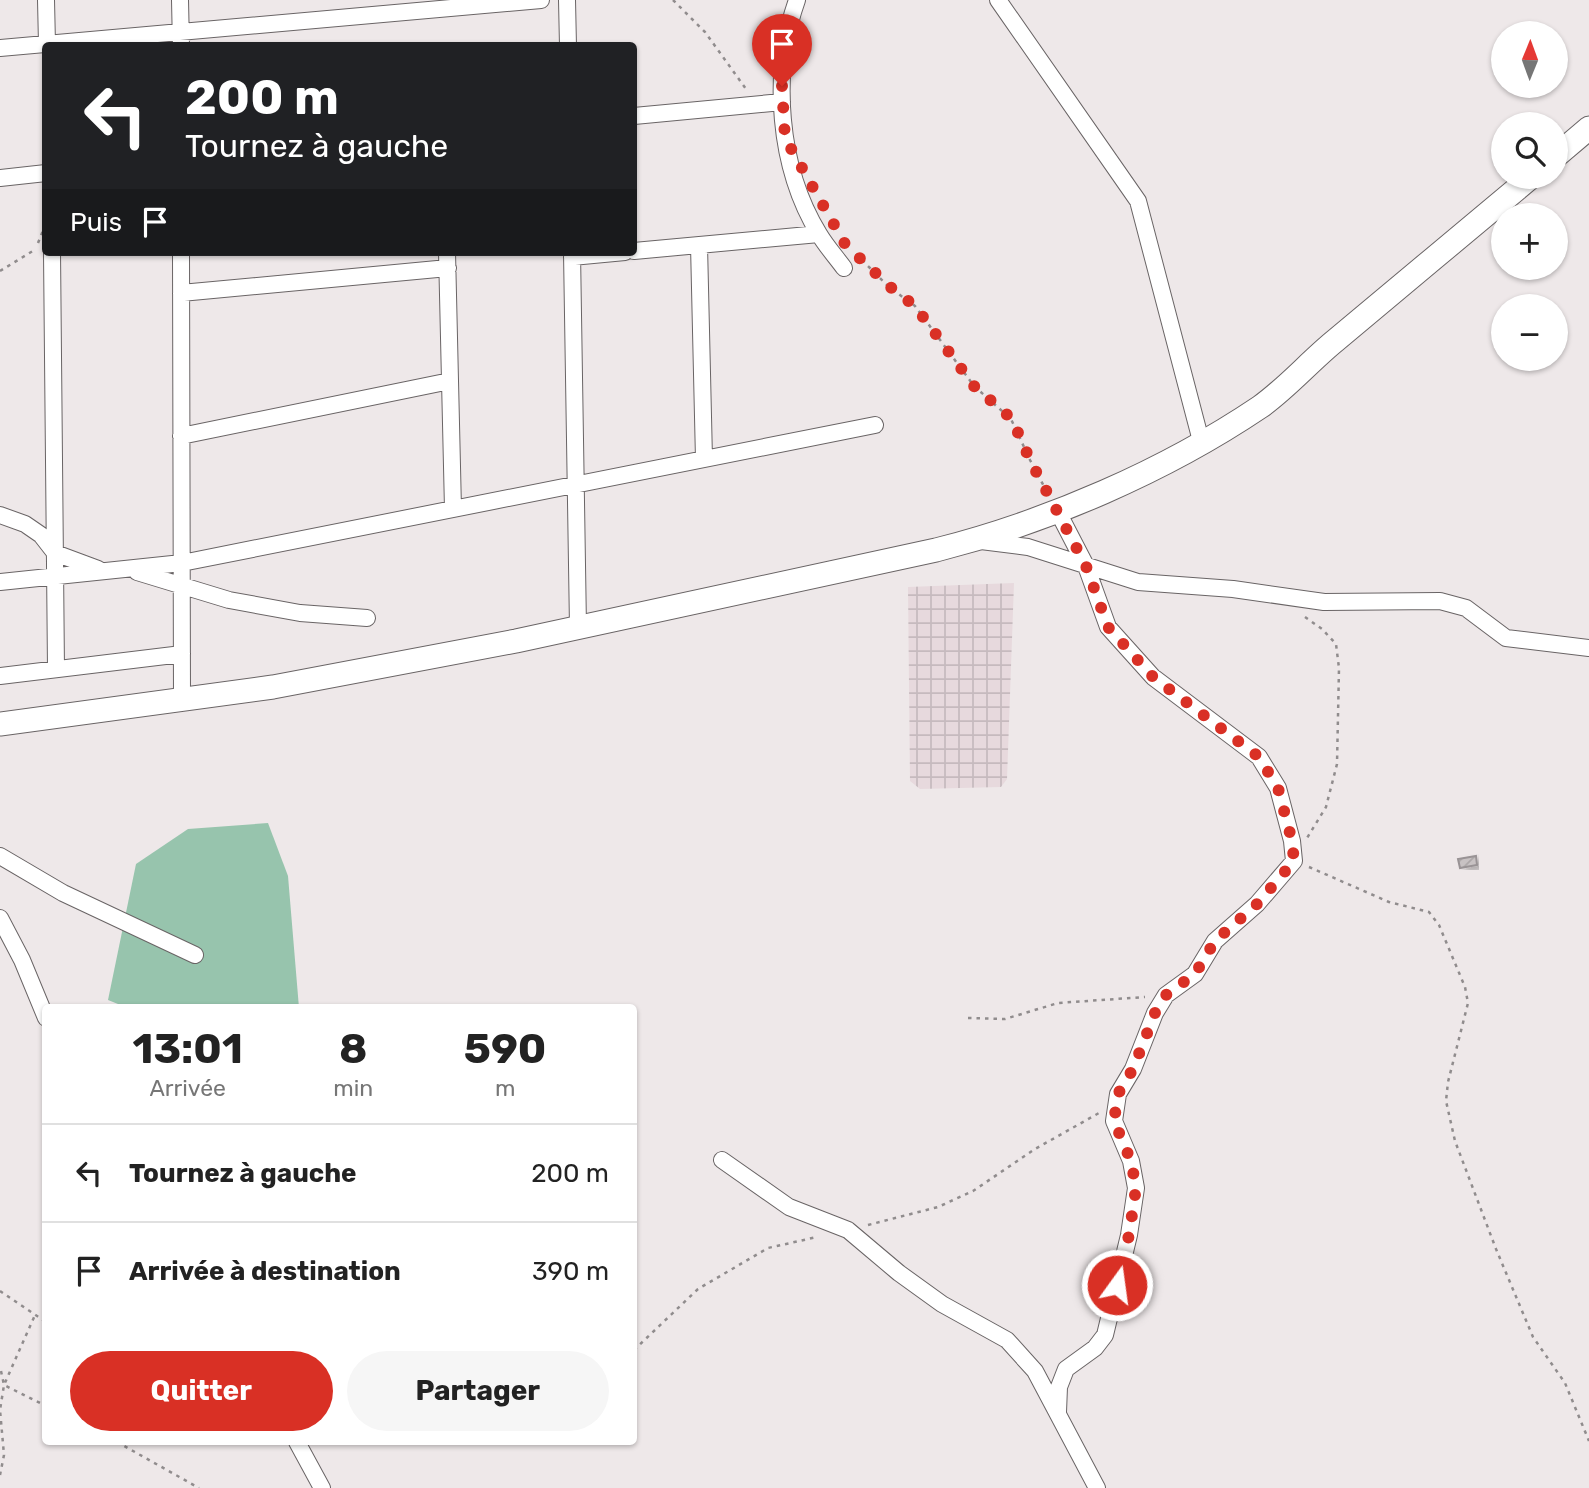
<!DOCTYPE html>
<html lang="fr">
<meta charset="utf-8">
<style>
:root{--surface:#fff;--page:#f6f6f6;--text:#222;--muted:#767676;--line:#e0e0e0;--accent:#d93025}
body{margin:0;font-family:Rubik,sans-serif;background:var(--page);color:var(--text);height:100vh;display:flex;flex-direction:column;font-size:26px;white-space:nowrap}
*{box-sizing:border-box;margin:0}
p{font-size:23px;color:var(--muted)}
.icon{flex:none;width:38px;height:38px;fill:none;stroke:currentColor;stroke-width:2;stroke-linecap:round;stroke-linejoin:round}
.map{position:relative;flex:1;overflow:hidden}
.side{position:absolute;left:42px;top:1004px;width:595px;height:441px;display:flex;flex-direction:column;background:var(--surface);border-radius:7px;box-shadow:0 2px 5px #0004}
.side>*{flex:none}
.banner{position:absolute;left:42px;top:42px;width:595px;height:214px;border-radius:7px;box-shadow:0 2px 5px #0004;background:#202124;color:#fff;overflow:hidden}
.needle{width:46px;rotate:1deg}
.tools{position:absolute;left:1491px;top:21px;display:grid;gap:14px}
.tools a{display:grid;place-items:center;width:77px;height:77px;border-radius:50%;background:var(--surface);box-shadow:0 2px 5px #0004;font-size:35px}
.pin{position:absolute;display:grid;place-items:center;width:60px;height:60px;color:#fff;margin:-72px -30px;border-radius:50% 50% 50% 0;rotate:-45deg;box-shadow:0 0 7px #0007}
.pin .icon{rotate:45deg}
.me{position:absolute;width:77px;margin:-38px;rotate:14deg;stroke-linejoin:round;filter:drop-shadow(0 0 5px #0008)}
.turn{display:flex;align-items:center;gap:24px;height:147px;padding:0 28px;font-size:32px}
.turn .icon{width:91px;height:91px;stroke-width:2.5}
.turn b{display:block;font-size:49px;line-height:60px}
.then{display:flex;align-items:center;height:66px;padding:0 28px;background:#0003;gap:14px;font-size:26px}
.eta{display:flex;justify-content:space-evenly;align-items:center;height:119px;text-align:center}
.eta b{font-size:42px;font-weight:700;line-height:49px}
.primary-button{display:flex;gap:14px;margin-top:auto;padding:14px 28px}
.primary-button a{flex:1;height:80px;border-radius:42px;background:var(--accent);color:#fff;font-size:28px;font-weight:700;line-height:80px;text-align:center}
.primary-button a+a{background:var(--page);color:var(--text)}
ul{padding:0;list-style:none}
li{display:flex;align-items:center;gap:21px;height:98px;padding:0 28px;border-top:2px solid var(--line)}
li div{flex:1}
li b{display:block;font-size:26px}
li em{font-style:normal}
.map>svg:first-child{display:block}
</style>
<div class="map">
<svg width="1589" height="1488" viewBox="0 0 1589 1488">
<defs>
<pattern id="industrial-grid" width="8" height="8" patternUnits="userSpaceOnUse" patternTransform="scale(1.75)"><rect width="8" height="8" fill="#e7d9dd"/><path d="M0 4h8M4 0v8" fill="none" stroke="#c6babe"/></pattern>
<pattern id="building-hatch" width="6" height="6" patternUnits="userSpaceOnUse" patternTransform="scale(1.75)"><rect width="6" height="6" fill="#c8c2c3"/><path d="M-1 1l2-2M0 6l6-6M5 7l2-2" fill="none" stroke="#aca7a8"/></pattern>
<filter id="shadow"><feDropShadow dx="7" dy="4" stdDeviation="3.5" flood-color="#0004"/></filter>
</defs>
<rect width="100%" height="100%" fill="#eee8e9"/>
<path fill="url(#industrial-grid)" d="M1014,583L1007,779L1001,787L920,789L910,781L908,587Z"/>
<path fill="#97c4ad" d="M268,823L288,876L299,1008H128L108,1000L136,864L188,829Z"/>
<path fill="url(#building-hatch)" stroke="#999395" stroke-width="2" filter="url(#shadow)" d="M1476,856L1477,865L1460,868L1458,859Z"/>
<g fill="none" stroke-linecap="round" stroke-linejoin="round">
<defs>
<path id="street" d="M46,0L47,44
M180,0L181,46
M567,0L568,46
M797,0C771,73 778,167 819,234C826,246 836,257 844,268
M998,0L1138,201L1201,441
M0,48L541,0
M634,116L782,102
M0,178L46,173
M699,245L704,459
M634,251L819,234
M52,252L56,669
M181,252L182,700
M447,252L453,509
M572,252L578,627
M572,257L625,252
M181,293L448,268
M181,436L450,381
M1057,510L1086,566L1108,627L1153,677L1259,757L1278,788L1292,841L1294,861L1257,904L1215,941L1195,974L1166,995L1155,1013L1133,1069L1118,1094L1114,1121L1131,1161L1136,1188L1129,1235L1105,1335L1095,1348L1066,1369L1059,1387L1058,1412
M0,515L25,524L41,535L55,553L98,569
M981,541L1028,547L1138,582L1233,589L1324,602L1440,601L1466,608L1506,638L1589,648
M137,572L229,600L300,613L367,618
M0,582L182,563L875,425
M0,676L182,654
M0,856L63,893L195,955
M0,918L22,960L46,1018
M722,1160L789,1207L848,1230L899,1273L942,1304L1007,1340L1035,1371L1097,1488
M297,1442L322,1488"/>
<path id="secondary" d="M1556,156L1589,128
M0,724L273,687L516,641L936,550C1047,522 1165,471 1260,407C1287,388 1310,361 1336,340C1401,286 1466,231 1531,177"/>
</defs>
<use href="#street" stroke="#696465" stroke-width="18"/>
<use href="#secondary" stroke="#696465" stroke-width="25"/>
<path stroke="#908c8d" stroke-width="2.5" stroke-dasharray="3.5 5" stroke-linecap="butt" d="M673,0L705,32L746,89
M38,243L46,223
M856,254L889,287L915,306L974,386L1011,419L1030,460L1048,494
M0,271L36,249
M1305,617L1322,629L1336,644L1339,668L1337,764L1326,807L1307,838
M1309,867L1389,902L1429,912L1439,925L1465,987L1468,1003L1448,1082L1446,1101L1455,1141L1496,1249L1533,1337L1565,1383L1589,1441
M968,1018L1005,1019L1058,1003L1145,997
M868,1225L938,1207L973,1191L1035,1149L1099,1113
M0,1291L46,1322
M634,1350L698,1289L768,1248L817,1237
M1,1371L4,1385L46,1406
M117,1442L199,1488
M0,1475L4,1455L0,1410L4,1385L35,1315"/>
<use href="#street" stroke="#fff" stroke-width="16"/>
<use href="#secondary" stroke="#fff" stroke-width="23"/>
</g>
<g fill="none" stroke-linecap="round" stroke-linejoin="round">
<path stroke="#d93025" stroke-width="12" stroke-dasharray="0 21.6" d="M782,86L785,138L845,244L889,286L915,306L974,386L1012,419L1030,460L1086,566L1108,627L1153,677L1259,757L1278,788L1292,841L1294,861L1257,904L1215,941L1195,974L1166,995L1155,1013L1133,1069L1118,1094L1114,1121L1131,1161L1136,1188L1129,1235L1117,1285"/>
</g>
</svg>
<div class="tools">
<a><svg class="needle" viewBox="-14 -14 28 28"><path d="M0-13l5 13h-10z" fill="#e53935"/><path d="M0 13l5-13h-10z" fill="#767676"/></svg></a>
<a><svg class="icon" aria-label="search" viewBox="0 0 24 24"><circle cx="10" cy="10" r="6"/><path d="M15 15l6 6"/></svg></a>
<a>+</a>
<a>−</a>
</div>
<div class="pin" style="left:782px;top:86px;background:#d93025"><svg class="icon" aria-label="arrive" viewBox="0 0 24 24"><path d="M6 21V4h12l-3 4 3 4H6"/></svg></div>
<svg class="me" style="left:1117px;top:1285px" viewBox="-20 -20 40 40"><circle r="17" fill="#d93025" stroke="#fff" stroke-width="3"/><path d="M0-11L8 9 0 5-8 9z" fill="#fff"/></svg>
<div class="banner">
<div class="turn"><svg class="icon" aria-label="left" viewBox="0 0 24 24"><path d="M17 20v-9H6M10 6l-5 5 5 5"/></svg><div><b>200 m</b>Tournez à gauche</div></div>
<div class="then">Puis<svg class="icon" aria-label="arrive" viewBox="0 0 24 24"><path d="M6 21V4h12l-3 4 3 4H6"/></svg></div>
</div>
<section class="side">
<div class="eta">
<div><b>13:01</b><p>Arrivée</p></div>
<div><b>8</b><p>min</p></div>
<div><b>590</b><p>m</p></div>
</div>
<ul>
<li><svg class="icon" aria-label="left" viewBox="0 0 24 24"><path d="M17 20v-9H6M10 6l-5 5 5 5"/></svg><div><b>Tournez à gauche</b></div><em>200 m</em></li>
<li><svg class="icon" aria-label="arrive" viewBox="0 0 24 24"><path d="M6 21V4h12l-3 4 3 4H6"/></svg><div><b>Arrivée à destination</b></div><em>390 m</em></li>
</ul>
<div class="primary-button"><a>Quitter</a><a>Partager</a></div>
</section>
</div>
